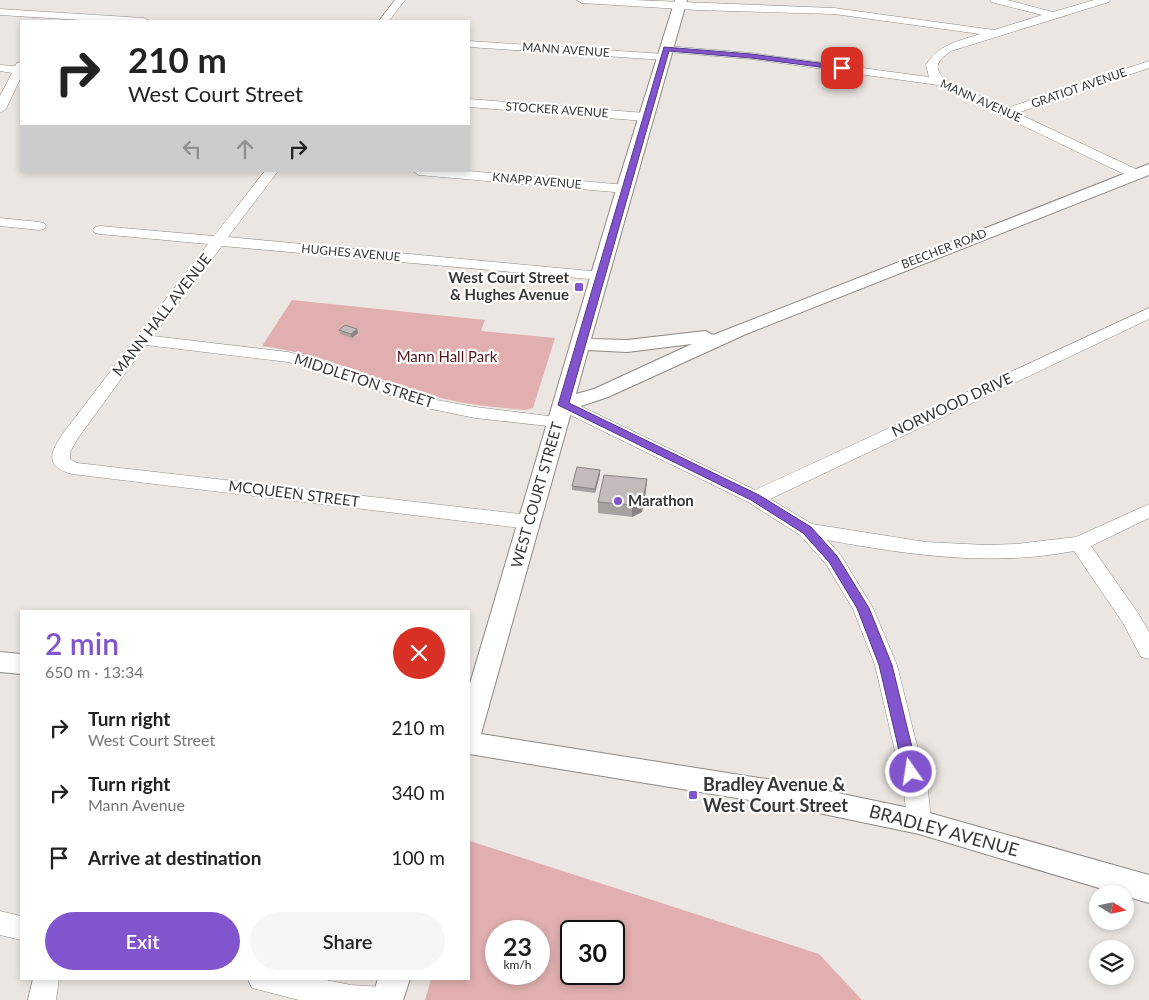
<!DOCTYPE html>
<meta charset="utf-8">
<style>
:root{--surface:#fff;--page:#f6f6f6;--text:#222;--muted:#767676;--accent:#8255ce}
body{margin:0;font-family:Lato,sans-serif;background:var(--page);color:var(--text);height:100vh;display:flex;flex-direction:column;font-size:19px;white-space:nowrap}
*{box-sizing:border-box;margin:0}
p{font-size:16px;color:var(--muted)}
.icon{flex:none;width:28px;height:28px;fill:none;stroke:currentColor;stroke-width:2;stroke-linecap:round;stroke-linejoin:round}
.map{position:relative;flex:1;overflow:hidden}
.panel{position:absolute;left:20px;top:610px;width:450px;height:370px;display:flex;flex-direction:column;background:var(--surface);border-radius:0px;box-shadow:0 2px 8px #0003}
.panel>*{flex:none}
.banner{position:absolute;left:20px;top:20px;width:450px;height:152px;border-radius:0px;box-shadow:0 2px 8px #0003;background:#fff;color:var(--text);overflow:hidden}
.needle{width:32px;rotate:100deg}
.buttons{position:absolute;left:1089px;top:885px;display:grid;gap:10px}
.buttons a{display:grid;place-items:center;width:45px;height:45px;border-radius:50%;background:var(--surface);box-shadow:0 2px 8px #0003;font-size:25px}
.speed{position:absolute;left:485px;top:920px;display:flex;gap:10px;font-size:25px;font-weight:700;text-align:center}
.speed>*{display:grid;place-content:center;width:65px;height:65px;border-radius:50%;background:var(--surface);box-shadow:0 2px 8px #0003;line-height:1}
.speed small{font-size:12px;font-weight:400}
.speed .limit{border:2px solid #111;border-radius:8px;background:#fff;color:#111}
.pin{position:absolute;display:grid;place-items:center;width:42px;height:42px;color:#fff;margin:-21px;border-radius:10px;box-shadow:0 2px 8px #0006}
.me{position:absolute;width:55px;margin:-28px;rotate:347deg;stroke-linejoin:round;filter:drop-shadow(0 0 4px #0008)}
.turn{display:flex;align-items:center;gap:18px;height:105px;padding:0 25px;font-size:22px}
.turn .icon{width:65px;height:65px;stroke-width:2.5}
.turn b{display:block;font-size:35px;line-height:42px}
.lanes{display:flex;align-items:center;height:48px;padding:0 25px;background:#0003;justify-content:center;gap:25px;direction:ltr}
.lanes .off{opacity:.35}
.round{display:grid;place-items:center;flex:none;width:52px;height:52px;border-radius:26px;background:var(--page)}
.overview{display:flex;align-items:center;justify-content:space-between;height:85px;padding:0 25px}
h1{font-size:30px;font-weight:600;line-height:38px;color:var(--accent)}
.action{display:flex;gap:10px;margin-top:auto;padding:10px 25px}
.action a{flex:1;height:58px;border-radius:30px;background:var(--accent);color:#fff;font-size:20px;font-weight:600;line-height:58px;text-align:center}
.action a+a{background:var(--page);color:var(--text)}
ul{padding:0;list-style:none}
li{display:flex;align-items:center;gap:15px;height:65px;padding:0 25px}
li div{flex:1}
li b{display:block;font-size:19px}
li em{font-style:normal}
.map>svg:first-child{display:block}
</style>
<div class="map">
<svg width="1149" height="1000" viewBox="0 0 1149 1000">
<rect width="100%" height="100%" fill="#ebe6e1"/>
<path fill="#e1afaf" fill-rule="evenodd" d="M292,300L485,320L481,331L555,338L533,408L525,410C492,407 459,404 427,394C372,378 319,353 262,346Z
M470,841L819,954L862,1000H425L431,979H469ZM496,931H539V974H496ZM571,931H614V974H571Z"/>
<g fill="none" stroke-linecap="round" stroke-linejoin="round">
<defs>
<path id="minor" d="M395,0H405L389,21H379Z
M577,0H633L834,8L994,30L1042,15L991,2L990,0H1007L1053,12L1094,0H1110L1109,2L951,51C938,60 932,67 945,80L1007,108L1149,61V68L1017,113L1140,171L1142,174L1135,178L1130,177L938,85L751,59L667,52L661,49L667,46L751,53L929,77L926,65C938,45 958,41 980,34L834,14L697,10L582,3Z
M0,9L144,18L149,21H97L0,15Z
M469,41L664,54L670,57L664,60L469,47Z
M21,62V77L6,109L0,113V96L12,73L0,71V65L15,66L17,63Z
M469,99L645,113L651,117L645,121L469,107Z
M265,171H278L228,237L601,272L606,273L608,276L606,279L601,280L222,246L153,336L288,352L329,363L431,399L475,407L557,417L563,418L566,422L563,426L557,427L475,418L427,408L318,370L288,362L146,345L78,438L70,452V459L77,463L529,515L536,517L539,522L536,527L529,529L72,474C43,466 51,451 64,432L208,244L100,234L95,233L93,230L95,227L100,226L214,236Z
M413,171H468L626,185L633,189L626,193L419,175Z
M0,218L39,222L44,223L46,226L44,229L39,230L0,226Z
M1149,308V319L770,499L812,524L926,542L986,545L1016,544L1076,537L1149,504V518L1091,546L1138,613L1149,632V659L1141,657L1123,623L1074,551C992,567 909,555 827,540L840,554L873,608L897,665L928,790L931,822L928,829L919,832L910,829L907,822L904,790L875,665L853,609L826,564L800,535L748,502L558,409L555,405L558,401L564,400L570,401L755,490Z
M0,911L21,916V940L0,935Z
M33,979H59L56,1000H28Z
M248,979H321L351,985L383,987L393,991L397,1000H299L252,988Z"/>
<path id="tertiary" d="M675,0H687L591,339L627,340L705,331L713,335L1149,164V175L746,334L608,397L572,409L481,734L785,782L919,810L1149,875V903L1125,896V894H1119L919,834L785,806L469,754V687L618,183ZM692,344L594,389L576,394L588,350L627,352Z
M0,652L21,654V674L0,672Z
M378,979H410L403,1000H371Z"/>
</defs>
<use href="#minor" stroke="#8c8883" stroke-width="1"/>
<use href="#tertiary" stroke="#8c8883" stroke-width="2"/>
<use href="#minor" fill="#fff" fill-rule="evenodd"/>
<use href="#tertiary" fill="#fff" fill-rule="evenodd"/>
</g>
<path fill="#a7a19f" d="M357,329L358,333L352,338L340,334L339,330Z
M600,470V474L595,493L572,490V486Z
M646,491L642,512L632,517L598,513V502Z"/>
<path fill="#888382" d="M357,329L358,333L352,338L351,334Z
M600,470V474L595,493V489Z
M647,479L646,491L642,512L632,517V505Z"/>
<path fill="#c2bbb9" stroke="#888382" d="M345,325L357,329L351,334L339,330Z
M577,467L600,470L595,489L572,486Z
M604,475L647,479L643,500L632,505L598,502Z"/>
<path fill="#8255ce" stroke="#543786" d="M664,47L751,54L842,66L845,68L842,70L751,58L669,51L569,403L759,495L811,527L837,556L869,608L892,665L918,772L916,776L911,778L906,776L904,772L879,665L857,608L829,562L803,533L751,500L558,405Z"/>
<g fill="#8255ce" stroke="#fff" stroke-width="2">
<rect x="574" y="282" width="10" height="10" rx="2.5"/>
<circle cx="618" cy="501" r="5"/>
<rect x="688" y="790" width="10" height="10" rx="2.5"/>
</g>
<g text-anchor="middle" stroke-width="4.5" stroke-linejoin="round" paint-order="stroke">
<g font-size="12" fill="#393735" stroke="#fff">
<text transform="translate(566 50) rotate(4)" y="4">MANN AVENUE</text>
<text transform="translate(1079 88) rotate(-19)" y="4">GRATIOT AVENUE</text>
<text transform="translate(981 101) rotate(24)" y="4">MANN AVENUE</text>
<text transform="translate(557 110) rotate(4)" y="4">STOCKER AVENUE</text>
<text transform="translate(537 181) rotate(5)" y="4">KNAPP AVENUE</text>
<text transform="translate(944 249) rotate(-21)" y="4">BEECHER ROAD</text>
<text transform="translate(351 253) rotate(5)" y="4">HUGHES AVENUE</text>
</g>
<g font-size="15" font-weight="bold" fill="#393735" stroke="#fff" text-anchor="end">
<text x="569" y="283">West Court Street<tspan x="569" dy="17">&amp; Hughes Avenue</tspan></text>
<text x="628" y="506" text-anchor="start">Marathon</text>
</g>
<g font-size="15" fill="#393735" stroke="#fff">
<text transform="translate(162 315) rotate(-52)" y="5">MANN HALL AVENUE</text>
<text transform="translate(364 381) rotate(18)" y="5">MIDDLETON STREET</text>
<text transform="translate(952 405) rotate(-25)" y="5">NORWOOD DRIVE</text>
<text transform="translate(294 494) rotate(7)" y="5">MCQUEEN STREET</text>
<text transform="translate(537 495) rotate(-74)" y="5">WEST COURT STREET</text>
</g>
<g font-size="15" fill="#50131a" stroke="#fff">
<text x="447" y="362">Mann Hall Park</text>
</g>
<g font-size="18" font-weight="bold" fill="#393735" stroke="#fff" text-anchor="start">
<text x="703" y="791">Bradley Avenue &amp;<tspan x="703" dy="21">West Court Street</tspan></text>
</g>
<g font-size="18" fill="#393735" stroke="#fff">
<text transform="translate(944 831) rotate(15)" y="6">BRADLEY AVENUE</text>
</g>
</g>
</svg>
<div class="buttons">
<a><svg class="needle" viewBox="-14 -14 28 28"><path d="M0-13l5 13h-10z" fill="#e53935"/><path d="M0 13l5-13h-10z" fill="#767676"/></svg></a>
<a><svg class="icon" aria-label="layers" viewBox="0 0 24 24"><path d="M12 4l9 5-9 5-9-5zM3 14l9 5 9-5"/></svg></a>
</div>
<div class="speed"><div>23<small>km/h</small></div><div class="limit">30</div></div>
<div class="pin" style="left:842px;top:68px;background:#d93025"><svg class="icon" aria-label="arrive" viewBox="0 0 24 24"><path d="M6 21V4h12l-3 4 3 4H6"/></svg></div>
<svg class="me" style="left:911px;top:772px" viewBox="-20 -20 40 40"><circle r="17" fill="#8255ce" stroke="#fff" stroke-width="3"/><path d="M0-11L8 9 0 5-8 9z" fill="#fff"/></svg>
<div class="banner">
<div class="turn"><svg class="icon" aria-label="right" viewBox="0 0 24 24"><path d="M7 20v-9h11M14 6l5 5-5 5"/></svg><div><b>210 m</b>West Court Street</div></div>
<div class="lanes"><svg class="icon off" aria-label="left" viewBox="0 0 24 24"><path d="M17 20v-9H6M10 6l-5 5 5 5"/></svg><svg class="icon off" aria-label="ahead" viewBox="0 0 24 24"><path d="M12 20V5M6 11l6-6 6 6"/></svg><svg class="icon" aria-label="right" viewBox="0 0 24 24"><path d="M7 20v-9h11M14 6l5 5-5 5"/></svg></div>
</div>
<section class="panel">
<div class="overview"><div><h1>2 min</h1><p>650 m · 13:34</p></div><a class="round" style="background:#d93025;color:#fff"><svg class="icon" aria-label="close" viewBox="0 0 24 24"><path d="M6 6l12 12M18 6L6 18"/></svg></a></div>
<ul>
<li><svg class="icon" aria-label="right" viewBox="0 0 24 24"><path d="M7 20v-9h11M14 6l5 5-5 5"/></svg><div><b>Turn right</b><p>West Court Street</p></div><em>210 m</em></li>
<li><svg class="icon" aria-label="right" viewBox="0 0 24 24"><path d="M7 20v-9h11M14 6l5 5-5 5"/></svg><div><b>Turn right</b><p>Mann Avenue</p></div><em>340 m</em></li>
<li><svg class="icon" aria-label="arrive" viewBox="0 0 24 24"><path d="M6 21V4h12l-3 4 3 4H6"/></svg><div><b>Arrive at destination</b></div><em>100 m</em></li>
</ul>
<div class="action"><a>Exit</a><a>Share</a></div>
</section>
</div>
